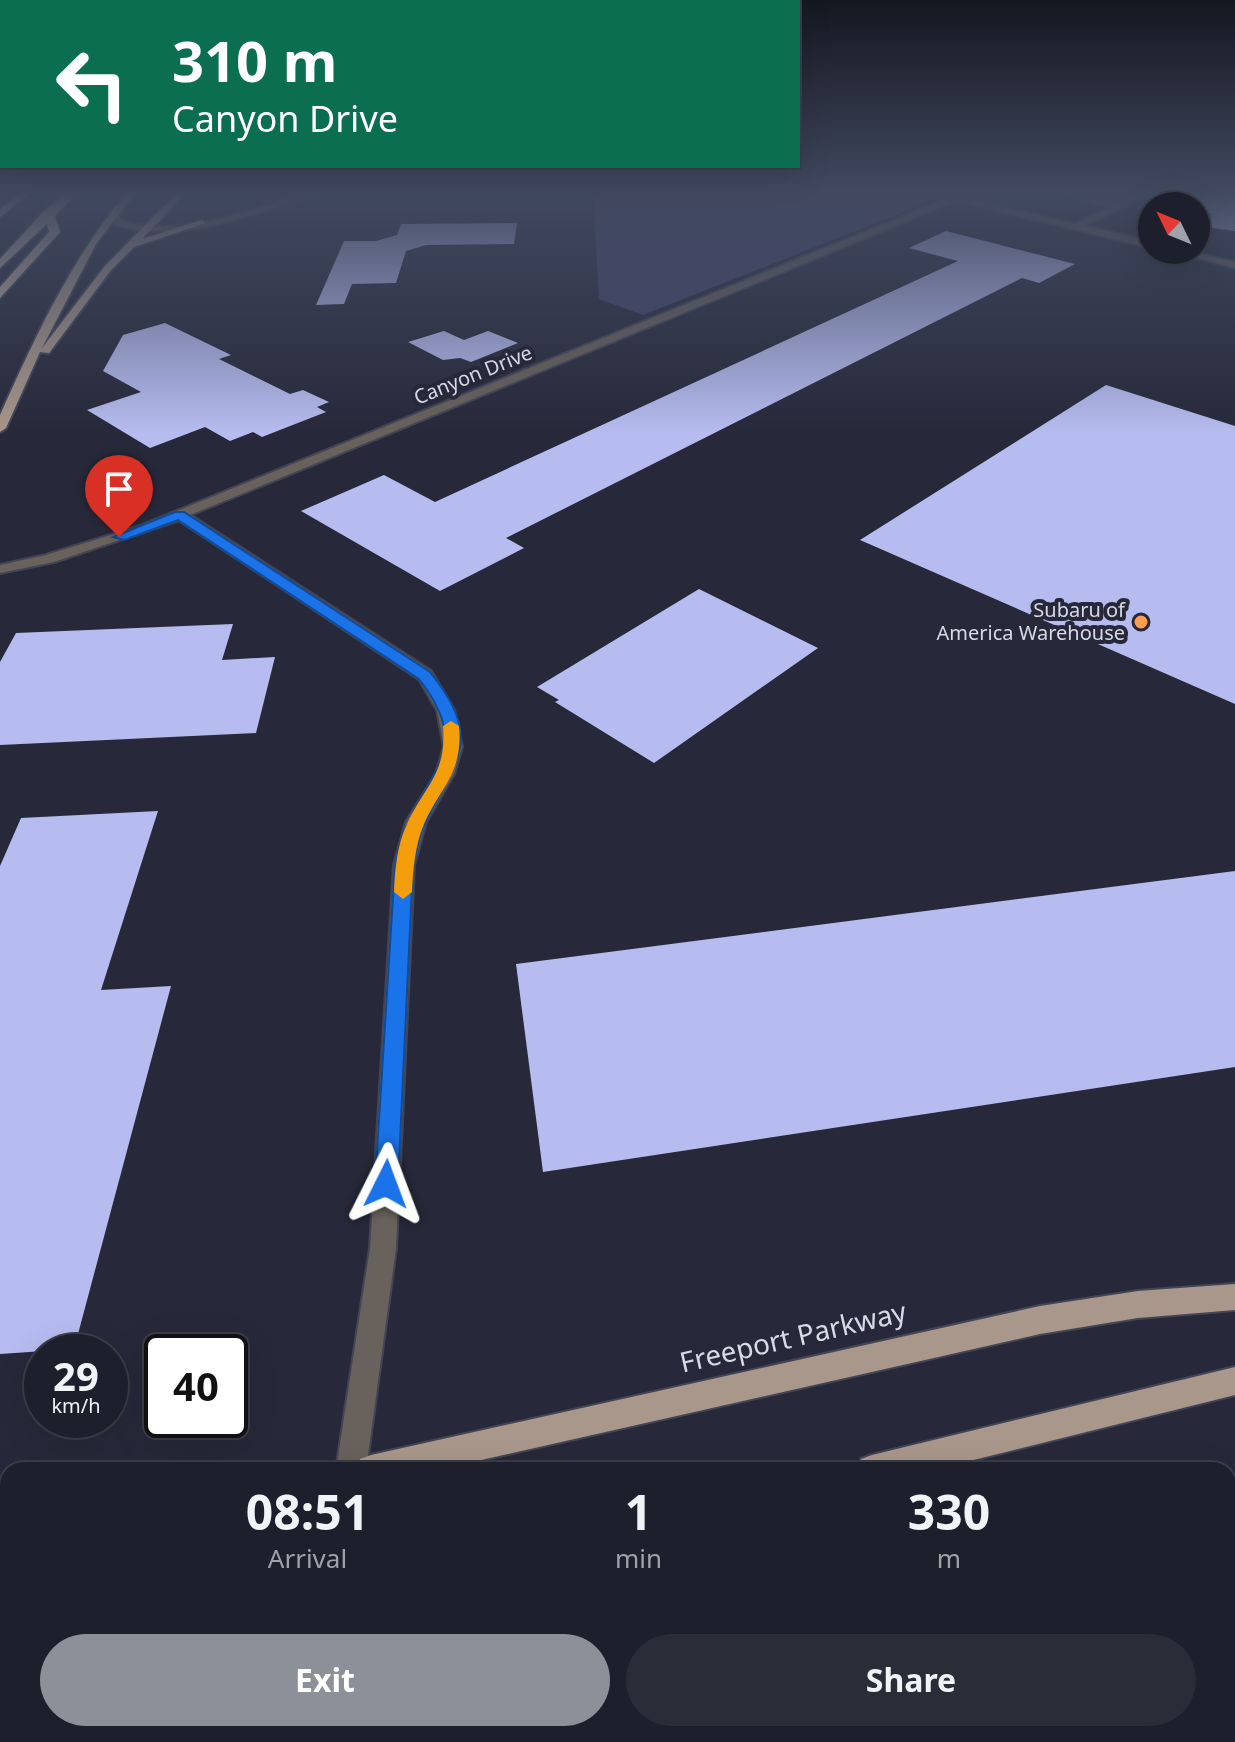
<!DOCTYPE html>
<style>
:root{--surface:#1d1f2c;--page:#2a2c38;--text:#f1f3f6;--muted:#a0a2a9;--line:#3b3d48;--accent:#8c9099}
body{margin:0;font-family:"Noto Sans",sans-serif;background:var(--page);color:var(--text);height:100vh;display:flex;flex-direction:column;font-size:30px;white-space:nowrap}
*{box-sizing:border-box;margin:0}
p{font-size:26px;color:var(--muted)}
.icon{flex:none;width:44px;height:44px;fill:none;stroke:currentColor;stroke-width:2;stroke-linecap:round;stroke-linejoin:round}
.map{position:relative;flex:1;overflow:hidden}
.panel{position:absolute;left:0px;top:1462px;width:1236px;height:280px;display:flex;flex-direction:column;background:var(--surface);border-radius:24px 24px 0 0;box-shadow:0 8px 32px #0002,0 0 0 2px var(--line)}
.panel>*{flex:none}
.hud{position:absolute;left:0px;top:0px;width:800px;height:168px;box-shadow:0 8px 32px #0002,0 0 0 2px var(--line);background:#0b6e4f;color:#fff;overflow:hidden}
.needle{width:52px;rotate:313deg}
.buttons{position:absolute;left:1138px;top:192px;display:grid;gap:16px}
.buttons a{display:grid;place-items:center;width:72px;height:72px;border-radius:50%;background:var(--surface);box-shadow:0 8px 32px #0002,0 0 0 2px var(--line);font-size:40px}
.speed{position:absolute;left:24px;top:1334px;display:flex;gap:16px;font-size:40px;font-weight:700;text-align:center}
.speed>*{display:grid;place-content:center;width:104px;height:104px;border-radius:50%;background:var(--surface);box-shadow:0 8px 32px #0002,0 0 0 2px var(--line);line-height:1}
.speed small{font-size:20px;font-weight:400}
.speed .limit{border:4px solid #111;border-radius:12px;background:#fff;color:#111}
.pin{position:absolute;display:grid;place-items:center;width:68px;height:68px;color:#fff;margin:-82px -34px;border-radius:50% 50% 50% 0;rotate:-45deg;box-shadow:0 0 8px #0007}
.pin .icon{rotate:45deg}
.me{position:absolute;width:88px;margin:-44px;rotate:3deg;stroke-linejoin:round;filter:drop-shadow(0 0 6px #0008)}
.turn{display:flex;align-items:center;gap:28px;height:168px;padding:0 40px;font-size:36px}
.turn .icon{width:104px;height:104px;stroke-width:2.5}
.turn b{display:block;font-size:56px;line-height:68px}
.eta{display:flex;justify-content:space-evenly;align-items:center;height:136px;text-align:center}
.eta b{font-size:48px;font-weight:700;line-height:56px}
.action{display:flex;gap:16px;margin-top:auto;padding:16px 40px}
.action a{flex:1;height:92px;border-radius:48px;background:var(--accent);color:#fff;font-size:32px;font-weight:700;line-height:92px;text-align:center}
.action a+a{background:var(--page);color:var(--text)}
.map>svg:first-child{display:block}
</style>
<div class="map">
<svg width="1235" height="1742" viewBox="0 0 1235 1742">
<rect width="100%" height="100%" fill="#27293a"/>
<path fill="#41446a" d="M593,190H908L936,199L643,315L599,299Z"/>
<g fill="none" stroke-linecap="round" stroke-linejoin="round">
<path stroke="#100e34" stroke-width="4" d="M1107,190L1121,197
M1141,205L1152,210"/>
</g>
<path fill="#b6bcef" d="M1160,190H1235V231L1205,227L1212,214L1196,210V206L1145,199Z
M517,223L514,244L426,245L406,251L396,283L352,284L344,304L316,305L344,241H376L397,235L401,224Z
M946,231L1075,264L1039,283L1022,278L506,538L524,548L440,591L301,511L384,475L435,502L958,261L909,248Z
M165,323L231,355L219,359L290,394L303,390L329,402L317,407L326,412L262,437L253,432L230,441L205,427L150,448L87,410L141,392L103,371L123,335Z
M444,331L464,340L488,331L518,343L471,362L460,358L443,360L408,342Z
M1106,385L1235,426V704L860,540Z
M699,589L818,648L654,763L555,702L559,700L537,687Z
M233,624L222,660L275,657L256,733L0,745V662L16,633Z
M158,811L101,990L171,986L74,1349L0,1354V866L21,818Z
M1235,871V1067L543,1172L516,964Z"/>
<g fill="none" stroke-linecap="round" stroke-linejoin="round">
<defs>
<path id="minor" d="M317,190H330C317,197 298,201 283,205C228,222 169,243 113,224L110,211L117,209L120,220C183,241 256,207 317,190Z
M917,190H931L1075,224L1111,207L1077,200L1063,190L1118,203L1147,190H1157L1085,226L1152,242V248L956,201L190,515L431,671L454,710L462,747L454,774L426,822L414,865L396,1248L366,1470H336L370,1248L394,865L406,822L436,774L444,747L437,710L419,679L179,520L54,562L0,573V565L46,555L140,526L946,199Z
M1167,250H1184L1235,262V268Z
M326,1734H360L359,1742H325Z"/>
<path id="major" d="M129,190H137L96,244L42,348L105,266L180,190H189L142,239L202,220L206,223L134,247L111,270L49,353L40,352L6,428L0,432V415C36,335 72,257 129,190Z
M1235,1284V1310L1138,1318L1040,1334L437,1470H356L360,1459L371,1455L1040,1306L1138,1291Z
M1235,1367V1395L933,1470H857L861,1459L872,1455Z
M8,1508V1540L0,1541V1509Z
M8,1668V1702L0,1703V1669Z"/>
<path id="highway" d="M24,190H35L0,217V209Z
M69,190H80L55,216L60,232L0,298V287L49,232L47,224L0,268V259L45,210Z"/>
</defs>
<use href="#minor" stroke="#434555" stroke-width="4"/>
<use href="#major" stroke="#434555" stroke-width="4"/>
<use href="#highway" stroke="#434555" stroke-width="4"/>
<use href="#minor" fill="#69615b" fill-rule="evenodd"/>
<use href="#major" fill="#a8978a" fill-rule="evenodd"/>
<use href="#highway" fill="#c1ac9d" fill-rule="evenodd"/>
</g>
<linearGradient id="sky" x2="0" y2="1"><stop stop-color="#151720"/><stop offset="0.44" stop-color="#414960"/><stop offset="1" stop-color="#414960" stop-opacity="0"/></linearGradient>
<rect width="1235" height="434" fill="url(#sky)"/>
<path fill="#1a73e8" stroke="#114b97" stroke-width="2" d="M175,512H184L430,672C484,740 457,757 425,823C419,835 417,851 413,865L398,1184L395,1191L386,1195L378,1191L375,1184L395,865C399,851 401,836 408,823C437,764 469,743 419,679L178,520L124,540L113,537Z"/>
<path fill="#f59e0b" d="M451,721L459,726C463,774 442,784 424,824C415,845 413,870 412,892L403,899L394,892C395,869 397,845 407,824C425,785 447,774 443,726Z"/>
<circle fill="#fb9e52" stroke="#27293a" stroke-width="3" cx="1141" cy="622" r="8"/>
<g text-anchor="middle" stroke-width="8" stroke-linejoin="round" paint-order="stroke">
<g font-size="20" fill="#d7d9e5" stroke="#27293a">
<text transform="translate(473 375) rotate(-22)" y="7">Canyon Drive</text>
</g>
<g font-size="20" fill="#d7d9e5" stroke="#27293a" text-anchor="end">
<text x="1125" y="617">Subaru of<tspan x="1125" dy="23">America Warehouse</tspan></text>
</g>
<g font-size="28" fill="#d7d9e5" stroke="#27293a">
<text transform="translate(793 1337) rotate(-13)" y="10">Freeport Parkway</text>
</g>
</g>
</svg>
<div class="buttons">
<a><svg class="needle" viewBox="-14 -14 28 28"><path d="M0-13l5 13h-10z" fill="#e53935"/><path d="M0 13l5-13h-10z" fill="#a0a2a9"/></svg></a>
</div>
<div class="speed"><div>29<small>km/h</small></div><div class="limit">40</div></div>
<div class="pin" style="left:119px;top:537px;background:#d93025"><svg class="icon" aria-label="arrive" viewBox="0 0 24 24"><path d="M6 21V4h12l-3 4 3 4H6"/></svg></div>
<svg class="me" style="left:386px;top:1184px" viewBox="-20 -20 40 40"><path d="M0-17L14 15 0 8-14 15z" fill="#1a73e8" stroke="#fff" stroke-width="4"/></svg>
<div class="hud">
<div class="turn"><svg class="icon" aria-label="left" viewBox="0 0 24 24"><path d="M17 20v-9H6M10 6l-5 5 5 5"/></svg><div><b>310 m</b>Canyon Drive</div></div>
</div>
<section class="panel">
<div class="eta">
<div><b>08:51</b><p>Arrival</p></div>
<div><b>1</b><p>min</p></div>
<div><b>330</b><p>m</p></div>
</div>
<div class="action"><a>Exit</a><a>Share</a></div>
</section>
</div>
